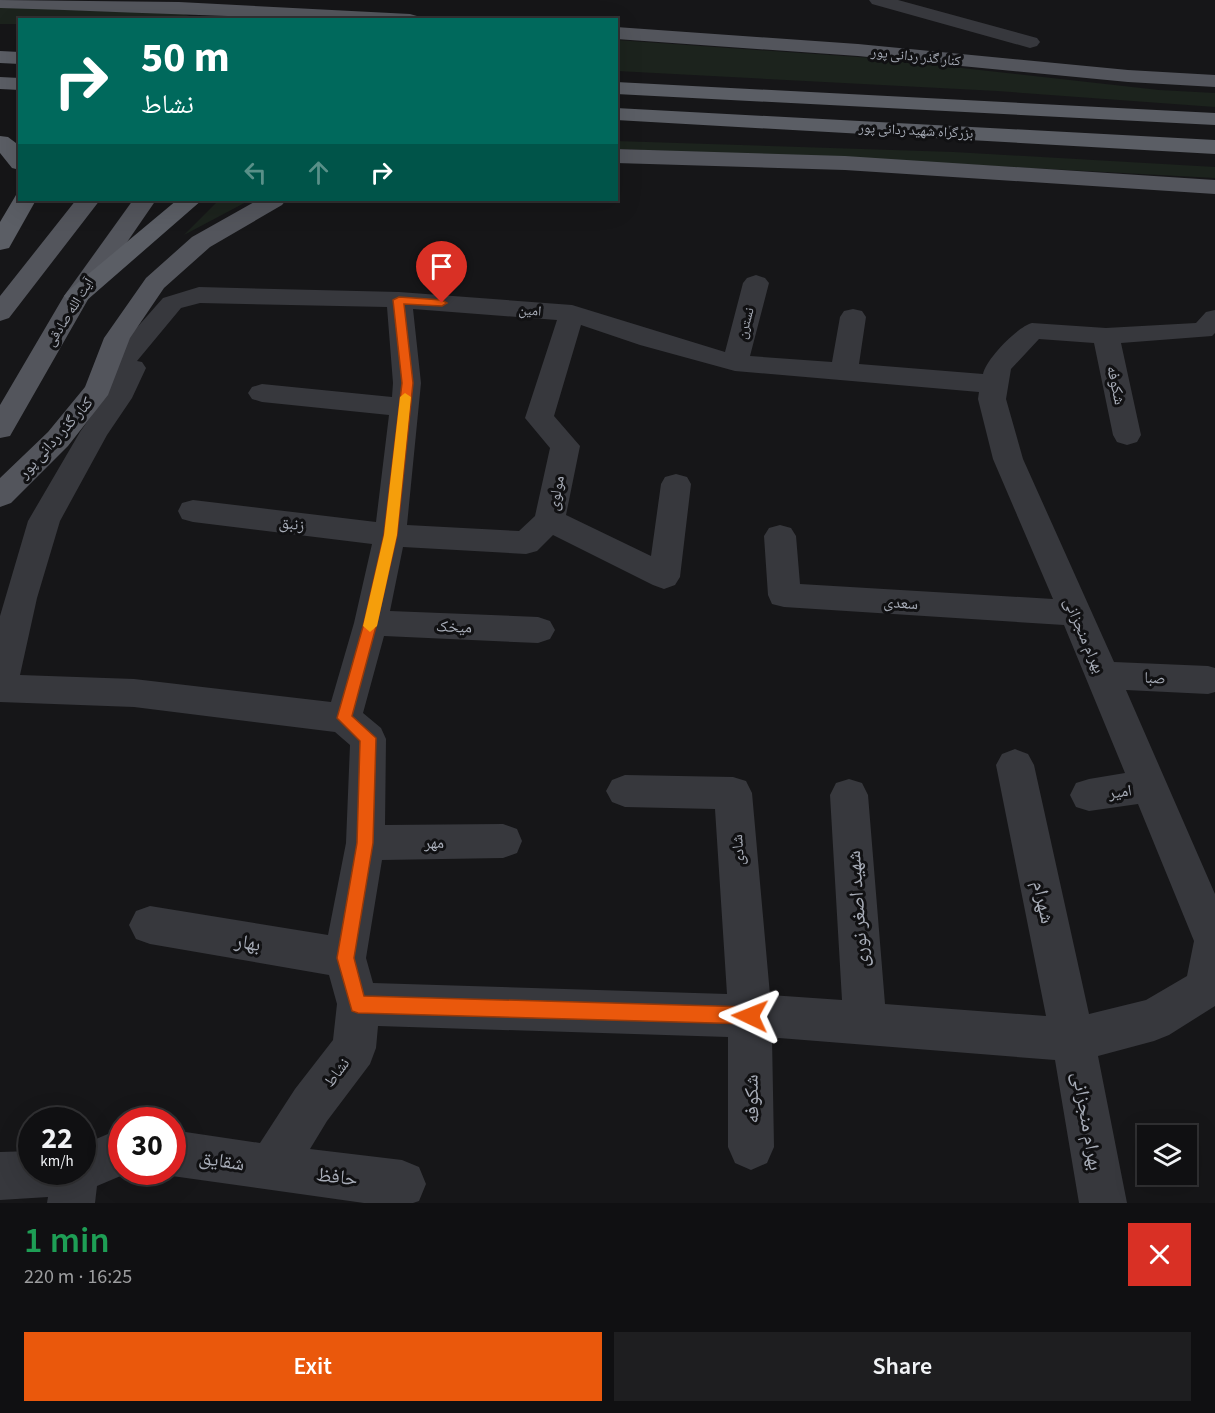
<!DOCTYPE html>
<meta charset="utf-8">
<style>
:root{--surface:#101012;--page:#1e1e20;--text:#f1f3f6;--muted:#9c9d9f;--line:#303032;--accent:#ea580c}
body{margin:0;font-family:"Source Sans 3","Noto Naskh Arabic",sans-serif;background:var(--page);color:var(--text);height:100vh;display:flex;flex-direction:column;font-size:22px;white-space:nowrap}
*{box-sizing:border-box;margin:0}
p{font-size:20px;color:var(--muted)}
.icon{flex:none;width:33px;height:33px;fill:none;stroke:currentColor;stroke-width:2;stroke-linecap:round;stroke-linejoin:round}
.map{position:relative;height:1203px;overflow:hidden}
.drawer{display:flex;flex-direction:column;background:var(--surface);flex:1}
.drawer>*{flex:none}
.banner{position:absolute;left:18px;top:18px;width:600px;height:183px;border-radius:0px;box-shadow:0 6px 24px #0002,0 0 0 2px var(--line);background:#00695c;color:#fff;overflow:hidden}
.controls{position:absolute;left:1137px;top:1125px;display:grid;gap:12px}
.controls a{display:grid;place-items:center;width:60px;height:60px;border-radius:0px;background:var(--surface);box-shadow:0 6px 24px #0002,0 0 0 2px var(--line);font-size:30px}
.speed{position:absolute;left:18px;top:1107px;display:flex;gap:12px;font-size:30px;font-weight:700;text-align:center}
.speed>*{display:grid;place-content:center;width:78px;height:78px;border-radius:50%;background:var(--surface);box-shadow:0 6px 24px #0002,0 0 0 2px var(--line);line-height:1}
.speed small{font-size:15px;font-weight:400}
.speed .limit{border:9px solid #d22;background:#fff;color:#111}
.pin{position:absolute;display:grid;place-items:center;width:51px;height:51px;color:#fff;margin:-62px -26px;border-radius:50% 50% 50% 0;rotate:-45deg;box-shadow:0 0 6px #0007}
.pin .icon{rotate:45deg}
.me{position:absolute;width:66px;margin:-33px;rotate:272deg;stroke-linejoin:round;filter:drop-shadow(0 0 4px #0008)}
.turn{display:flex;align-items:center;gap:21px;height:126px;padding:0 24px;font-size:27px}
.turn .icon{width:78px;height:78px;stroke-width:2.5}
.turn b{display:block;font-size:42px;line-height:51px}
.lanes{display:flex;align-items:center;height:57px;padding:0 24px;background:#0003;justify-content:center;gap:30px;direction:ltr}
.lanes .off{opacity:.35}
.round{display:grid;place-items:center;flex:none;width:63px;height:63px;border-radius:0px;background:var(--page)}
.overview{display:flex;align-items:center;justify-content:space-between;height:102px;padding:0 24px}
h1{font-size:36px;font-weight:600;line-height:45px;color:#1e9e55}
.primary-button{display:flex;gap:12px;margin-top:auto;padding:12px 24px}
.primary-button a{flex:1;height:69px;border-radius:0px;background:var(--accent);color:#fff;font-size:24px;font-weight:600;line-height:69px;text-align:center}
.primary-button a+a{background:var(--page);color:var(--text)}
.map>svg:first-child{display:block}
</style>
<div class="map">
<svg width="1215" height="1203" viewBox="0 0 1215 1203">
<rect width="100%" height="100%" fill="#161618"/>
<path fill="#1c231d" d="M0,7L184,14L197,19L20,20L19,24H0Z
M617,40L872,58L1159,90L1215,93V107L997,91L617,71Z
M616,141L954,152L1215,167V178L829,157L617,149Z
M219,200H250L184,235Z"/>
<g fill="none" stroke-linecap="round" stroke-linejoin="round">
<path fill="#37383d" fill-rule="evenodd" d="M869,0H898L1037,38L1040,42L1037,46L1030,48L872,4Z
M756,275L765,278L769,283L750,356L832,362L840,317L844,311L853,309L862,311L866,317L859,364L983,374C986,359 1017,327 1032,323L1106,328L1196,323L1206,312L1215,310V333L1212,336L1121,343L1141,435L1137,442L1127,445L1117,442L1113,435L1094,343L1039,339L1011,369L1006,399L1023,459L1114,662L1208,666L1215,668V692L1208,694L1126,690L1215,894V1006L1169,1035L1154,1041L1098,1056L1127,1203H1079L1055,1060L779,1038H772L774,1147L767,1163L751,1170L735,1163L728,1147V1037L378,1026L376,1048L370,1064L327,1121L310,1149L402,1160L419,1167L426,1184L419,1201L413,1203H364L172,1176L160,1172H172V1130L260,1143L295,1089L333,1040L337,1004L329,975L150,944L136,939L129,925L136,911L150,906L328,935L346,843L350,745L335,732L134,707L0,702V616L28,521L80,432L105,396L98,398L88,395L84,389L88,383L163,298L199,287L399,292L572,305L725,352L743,283L747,278ZM200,303L387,307L393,383L392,397L262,384L252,387L248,393L252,399L262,402L389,415L376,522L193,500L182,503L178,511L182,519L193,522L372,544L354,623L331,702L134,679L20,675L37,598L60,521L107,435L132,398L146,368L142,362L137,361L181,308ZM413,309L557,320L525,418L550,448L535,516L519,531L407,525L421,383ZM581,325L640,345L735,371L979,392L978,399L993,459L1053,599L800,584L796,536L791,528L780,525L769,528L764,536L768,595L772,604L784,607L1064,625L1125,773L1089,779L1076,783L1070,795L1076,807L1089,811L1138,804L1194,941L1187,976L1146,1000L1089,1014L1034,765L1028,754L1015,749L1002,754L996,765L1046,1016L885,1004L868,795L862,783L849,779L836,783L830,795L842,1000L770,995L752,793L746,781L733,777L625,775L612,780L606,791L612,802L625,807L715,809L727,994L373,983L366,958L382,860L503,858L517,853L522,841L517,829L503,824L385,825L386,739L381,728L363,713L384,636L538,643L550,639L555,630L550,621L538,617L390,611L403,547L526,554L537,551L553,535L653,585L664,589L675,585L680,577L691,484L687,477L676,474L665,477L661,484L651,556L566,515L580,446L554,416Z
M122,1128V1172H130L97,1186L95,1203H47L48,1197L0,1200V1152L32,1151V1172H82V1145Z"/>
<path fill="#53555c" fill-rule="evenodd" d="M0,0L179,2L410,14L417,16L419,20C279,20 140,12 0,8Z
M616,27L858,44L1128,70L1215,75V87L1128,82L858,56L616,39Z
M616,149L845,156L1215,180V194L845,170L616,163Z
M76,200H100L9,318L0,321V296Z
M133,200H156L90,296L10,436L0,438V405L64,296Z
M258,200H286L282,205L210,247L164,288L130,338L108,395L68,446L11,503L0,507V478L48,432L85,387L104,338L146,278L192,237Z"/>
<path fill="#5b5e65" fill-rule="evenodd" d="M0,51L20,52V64L0,63Z
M0,77L20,78V90L0,89Z
M616,82L1215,113V125L616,94Z
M616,108L1215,140V154L616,120Z
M0,136L8,137L20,146V170L12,168L0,153Z
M20,194V200H36L9,248L0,250V222L16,195Z
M177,200H202L86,301L77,304L68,301L64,296L68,291Z"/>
</g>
<path fill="#ea580c" stroke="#983908" stroke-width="1.5" d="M399,297L442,300L447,303L442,306L404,304L413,383L397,535L377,623L352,716L376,738L373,843L354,958L364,996L750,1007L756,1009L759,1016L756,1022L750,1024L358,1013L352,1011L337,958L357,843L360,741L337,718L364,623L384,535L402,383L393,300Z"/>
<path fill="#f59e0b" d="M405,393L411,397L397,535L377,626L370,632L363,626L384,535L400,397Z"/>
<g text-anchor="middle" stroke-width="6" stroke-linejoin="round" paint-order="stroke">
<g font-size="14" fill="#a8adb8" stroke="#111113">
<text transform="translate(916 56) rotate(6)" y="5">کنار گذر ردانی پور</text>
<text transform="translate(916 130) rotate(3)" y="5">بزرگراه شهید ردانی پور</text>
<text transform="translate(530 310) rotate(4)" y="5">امین</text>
<text transform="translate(69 312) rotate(-58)" y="5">آیت الله صادقی</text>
<text transform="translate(745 323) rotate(-75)" y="5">نسترن</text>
</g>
<g font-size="16" fill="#a8adb8" stroke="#111113">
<text transform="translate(1117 385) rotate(78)" y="6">شکوفه</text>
<text transform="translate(55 437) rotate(-48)" y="6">کنار گذر ردانی پور</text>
<text transform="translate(555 493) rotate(-80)" y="6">مولوی</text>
<text transform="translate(292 523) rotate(7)" y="6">زنبق</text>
<text transform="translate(901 602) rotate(4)" y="6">سعدی</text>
<text transform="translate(454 626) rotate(2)" y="6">میخک</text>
<text transform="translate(1085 635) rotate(67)" y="6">بهرام منجزانی</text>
<text transform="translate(1155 677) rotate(3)" y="6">صبا</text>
<text transform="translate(1120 791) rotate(-8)" y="6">امیر</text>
<text transform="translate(434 842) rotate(-1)" y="6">مهر</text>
<text transform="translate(737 850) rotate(-94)" y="6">شادی</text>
<text transform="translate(336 1072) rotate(-53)" y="6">نشاط</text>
</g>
<g font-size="20" fill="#a8adb8" stroke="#111113">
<text transform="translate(1044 902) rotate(78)" y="7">شهرام</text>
<text transform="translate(857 909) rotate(-94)" y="7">شهید اصغر نوری</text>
<text transform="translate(248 942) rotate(10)" y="7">بهار</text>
<text transform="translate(751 1099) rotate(-91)" y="7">شکوفه</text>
<text transform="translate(1088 1121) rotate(80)" y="7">بهرام منجزانی</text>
<text transform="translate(222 1160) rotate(9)" y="7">شقایق</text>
<text transform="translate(337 1176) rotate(7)" y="7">حافظ</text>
</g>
</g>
</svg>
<div class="controls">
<a><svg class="icon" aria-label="layers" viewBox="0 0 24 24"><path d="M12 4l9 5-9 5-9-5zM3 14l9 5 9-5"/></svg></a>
</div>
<div class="speed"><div>22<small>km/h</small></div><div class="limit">30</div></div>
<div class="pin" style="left:442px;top:303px;background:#d93025"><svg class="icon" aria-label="arrive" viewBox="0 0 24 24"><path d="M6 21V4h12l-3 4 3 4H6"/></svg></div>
<svg class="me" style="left:750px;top:1016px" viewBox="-20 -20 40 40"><path d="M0-17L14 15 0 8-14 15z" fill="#ea580c" stroke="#fff" stroke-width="4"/></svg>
<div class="banner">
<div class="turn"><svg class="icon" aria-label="right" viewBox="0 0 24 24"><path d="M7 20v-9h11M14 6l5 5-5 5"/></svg><div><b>50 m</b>نشاط</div></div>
<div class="lanes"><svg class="icon off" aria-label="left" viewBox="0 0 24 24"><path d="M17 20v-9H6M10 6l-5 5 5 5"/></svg><svg class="icon off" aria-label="ahead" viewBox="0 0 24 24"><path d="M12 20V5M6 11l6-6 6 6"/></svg><svg class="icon" aria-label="right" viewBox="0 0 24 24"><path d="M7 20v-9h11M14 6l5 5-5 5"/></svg></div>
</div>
</div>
<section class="drawer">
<div class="overview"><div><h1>1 min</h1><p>220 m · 16:25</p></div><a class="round" style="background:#d93025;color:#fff"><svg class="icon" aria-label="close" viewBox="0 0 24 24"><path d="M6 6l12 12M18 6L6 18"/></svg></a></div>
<div class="primary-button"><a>Exit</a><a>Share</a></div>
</section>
